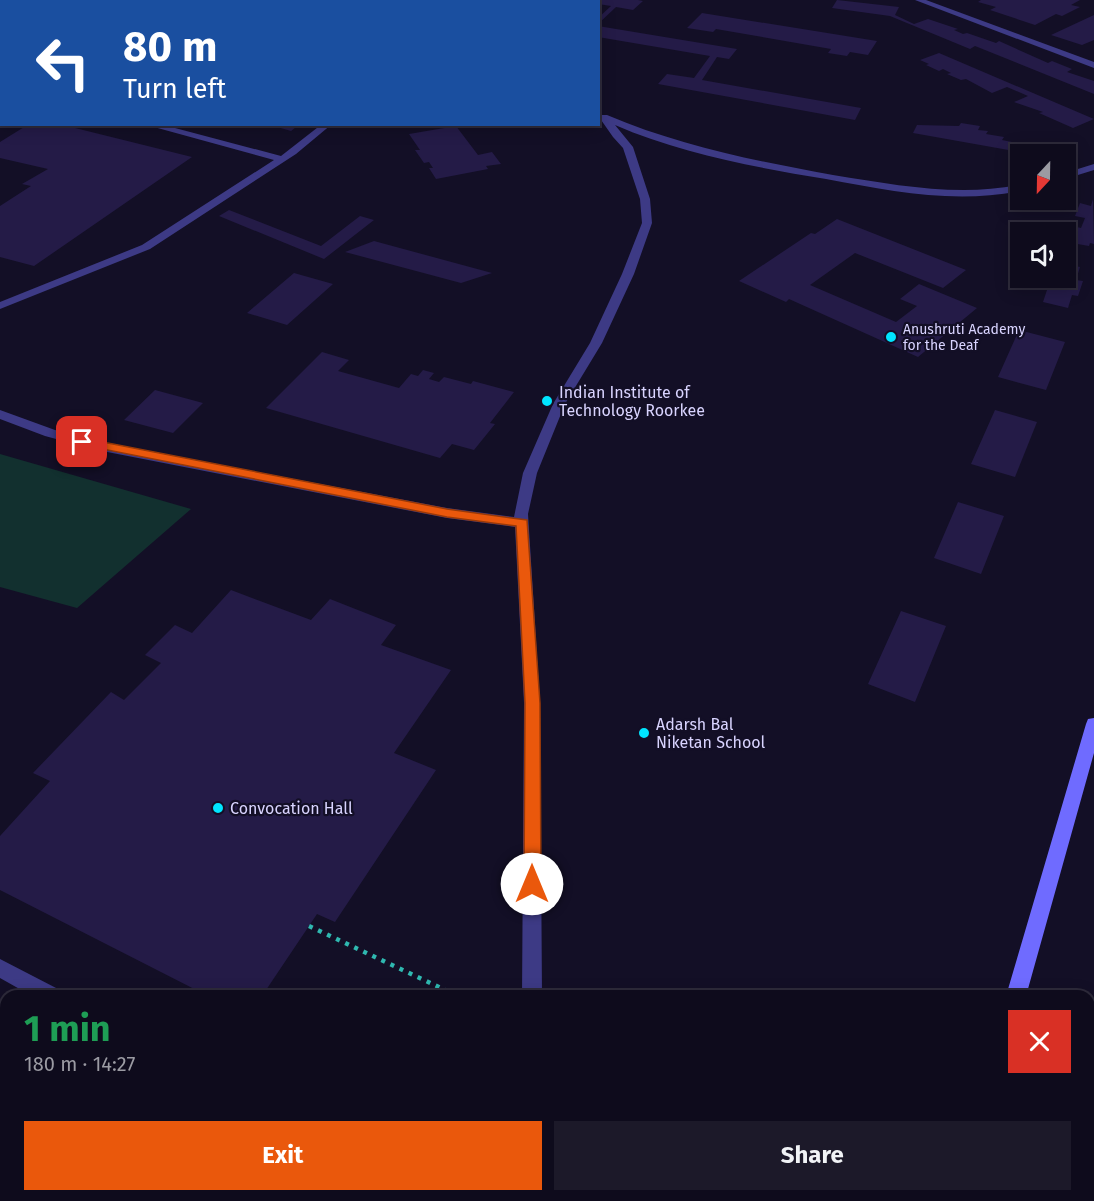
<!DOCTYPE html>
<meta charset="utf-8">
<style>
:root{--surface:#0e0b1c;--page:#1c1929;--text:#f1f3f6;--muted:#9b9ba3;--line:#2e2b3b;--accent:#ea580c}
body{margin:0;font-family:"Fira Sans",sans-serif;background:var(--page);color:var(--text);height:100vh;display:flex;flex-direction:column;font-size:22px;white-space:nowrap}
*{box-sizing:border-box;margin:0}
p{font-size:20px;color:var(--muted)}
.icon{flex:none;width:33px;height:33px;fill:none;stroke:currentColor;stroke-width:2;stroke-linecap:round;stroke-linejoin:round}
.map{position:relative;flex:1;overflow:hidden}
.drawer{position:absolute;left:0px;top:990px;width:1095px;height:212px;display:flex;flex-direction:column;background:var(--surface);border-radius:18px 18px 0 0;box-shadow:0 3px 15px #0003,0 0 0 2px var(--line)}
.drawer>*{flex:none}
.top-card{position:absolute;left:0px;top:0px;width:600px;height:126px;box-shadow:0 3px 15px #0003,0 0 0 2px var(--line);background:#1a4fa0;color:#fff;overflow:hidden}
.needle{width:39px;rotate:202deg}
.tools{position:absolute;left:1010px;top:144px;display:grid;gap:12px}
.tools a{display:grid;place-items:center;width:66px;height:66px;border-radius:0px;background:var(--surface);box-shadow:0 3px 15px #0003,0 0 0 2px var(--line);font-size:30px}
.pin{position:absolute;display:grid;place-items:center;width:51px;height:51px;color:#fff;margin:-26px;border-radius:12px;box-shadow:0 3px 9px #0006}
.me{position:absolute;width:66px;margin:-33px;rotate:0deg;stroke-linejoin:round;filter:drop-shadow(0 0 4px #0008)}
.turn{display:flex;align-items:center;gap:21px;height:126px;padding:0 24px;font-size:27px}
.turn .icon{width:78px;height:78px;stroke-width:2.5}
.turn b{display:block;font-size:42px;line-height:51px}
.round{display:grid;place-items:center;flex:none;width:63px;height:63px;border-radius:0px;background:var(--page)}
.overview{display:flex;align-items:center;justify-content:space-between;height:102px;padding:0 24px}
h1{font-size:36px;font-weight:700;line-height:45px;color:#1e9e55}
.cta{display:flex;gap:12px;margin-top:auto;padding:12px 24px}
.cta a{flex:1;height:69px;border-radius:0px;background:var(--accent);color:#fff;font-size:24px;font-weight:700;line-height:69px;text-align:center}
.cta a+a{background:var(--page);color:var(--text)}
.map>svg:first-child{display:block}
</style>
<div class="map">
<svg width="1094" height="1201" viewBox="0 0 1094 1201">
<rect width="100%" height="100%" fill="#130f26"/>
<path fill="#12302f" d="M0,454L191,509L77,608L0,587Z"/>
<path fill="#241b47" d="M598,0H638L643,1L633,10L616,7L598,24V18L611,6L598,4Z
M837,0L899,7L895,15L914,24L928,19L958,29L954,30L963,34L967,33L996,43L999,41L1048,63L1052,61L1072,69L1067,72L1094,81V94L975,46L970,49L890,16L832,8Z
M981,0H1080L1071,5L1080,7L1062,16L1056,14L1035,25L990,10L996,7L978,2Z
M702,13L877,41L868,55L850,52L847,56L828,53L831,49L716,29L713,32L687,28Z
M1094,15V40L1082,45L1051,35Z
M598,26L737,49L729,59L717,57L702,80L861,108L855,120L658,84L667,74L694,78L710,56L598,37Z
M939,53L1094,119L1073,128L1039,113L1043,112L1014,102L1028,96L1007,87L992,93L966,79L961,80L947,74L951,73L943,69L939,71L926,65L929,64L920,60Z
M961,123L980,126L978,130L988,131L986,134L1004,137L1002,140L1017,143L1014,151L913,133L917,125L959,126Z
M29,124H59L192,157L34,266L0,257V206L31,186L22,184L48,169L0,158V142Z
M267,124H300L291,131Z
M456,126L478,155L492,152L501,164L486,166L488,169L436,179L429,168H433L429,162L424,163L415,150H420L409,134Z
M1093,199L1094,244L1090,243L1089,246L1066,242L1072,226L1081,228L1085,218L1075,216L1080,203L1091,206Z
M229,210L321,246L360,216L374,220L324,259L219,216Z
M837,219L966,270L943,288L855,253L810,285L896,322L917,306L900,299L919,284L977,308L918,357L789,299L786,302L739,281L811,233L815,234Z
M374,241L492,273L461,283L345,252Z
M1065,264L1080,267L1076,280L1083,281L1078,296L1072,295L1068,308L1043,302L1051,278H1065Z
M294,273L333,284L287,325L247,313Z
M1019,330L1065,342L1046,390L998,377Z
M322,352L349,360L338,371L399,388L411,374L418,376L423,370L434,373L429,379L439,382L444,377L471,384L473,381L514,392L490,423L495,424L474,450L452,444L440,458L266,408Z
M155,390L203,403L173,433L124,420Z
M995,410L1037,422L1015,477L971,464Z
M958,502L1004,516L981,574L934,558Z
M231,590L311,620L330,599L396,625L381,645L451,670L394,753L436,770L335,922L317,914L262,996H208L0,890V836L50,781L33,773L111,692L124,700L161,663L145,655L175,625L192,633Z
M901,611L946,626L915,702L868,684Z
M0,1163L6,1196L9,1201H0Z"/>
<g fill="none" stroke-linecap="round" stroke-linejoin="round">
<path stroke="#2fb8b0" stroke-width="4.5" stroke-dasharray="4 6" stroke-linecap="butt" d="M309,926L458,996"/>
<path fill="#3d3a85" fill-rule="evenodd" d="M323,0L341,2H324Z
M453,0H461L452,2Z
M0,84H2V90H0Z
M143,124H160L281,156L322,124H332L296,154L150,249L0,309V302L142,245L274,160Z
M1094,1142V1186L1091,1187L1094,1191V1201H1073L1074,1196H1089V1144Z"/>
<path fill="#3d3a85" fill-rule="evenodd" d="M19,0H28L17,2Z
M458,0H466L467,2H459Z
M0,9H2L0,14Z
M601,115H607C680,146 756,161 833,175C896,185 957,197 1020,185V191C954,204 891,191 826,179C754,167 682,154 615,125L633,147L650,199L652,223L634,274L602,343L565,404L537,473L528,514L540,703L542,996H522L524,703L515,527L447,518L97,450L45,436L0,419V410L55,430L98,442L447,508L514,517L523,473L553,404L590,343L622,274L642,223L640,199L623,148L613,137L599,117Z
M1094,164V170L1065,179V173Z
M0,959L58,989L61,996H32L0,978Z
M263,1196H288L290,1201H265Z
M521,1196H543V1201H521Z"/>
<path fill="#3d3a85" fill-rule="evenodd" d="M915,0H926L1094,62V68Z"/>
<path fill="#6f6bff" fill-rule="evenodd" d="M1094,718V753L1026,996H1006L1086,724L1088,719Z
M947,1196H969L968,1201H946Z"/>
</g>
<path fill="#ea580c" stroke="#983908" stroke-width="1.5" d="M82,438L447,509L527,520L540,703L541,884L538,889L532,891L526,889L524,884L525,703L516,526L447,517L77,444V439Z"/>
<g fill="#00e5ff" stroke="#130f26" stroke-width="2">
<circle cx="891" cy="337" r="6"/>
<circle cx="547" cy="401" r="6"/>
<circle cx="644" cy="733" r="6"/>
<circle cx="218" cy="808" r="6"/>
</g>
<g text-anchor="middle" stroke-width="4.5" stroke-linejoin="round" paint-order="stroke">
<g font-size="14" fill="#d9d4ff" stroke="#130f26" text-anchor="start">
<text x="903" y="334">Anushruti Academy<tspan x="903" dy="16">for the Deaf</tspan></text>
</g>
<g font-size="16" fill="#d9d4ff" stroke="#130f26" text-anchor="start">
<text x="559" y="398">Indian Institute of<tspan x="559" dy="18">Technology Roorkee</tspan></text>
<text x="656" y="730">Adarsh Bal<tspan x="656" dy="18">Niketan School</tspan></text>
<text x="230" y="814">Convocation Hall</text>
</g>
</g>
</svg>
<div class="tools">
<a><svg class="needle" viewBox="-14 -14 28 28"><path d="M0-13l5 13h-10z" fill="#e53935"/><path d="M0 13l5-13h-10z" fill="#9b9ba3"/></svg></a>
<a><svg class="icon" aria-label="sound" viewBox="0 0 24 24"><path d="M4 9h4l5-4v14l-5-4H4zM17 9q2 3 0 6"/></svg></a>
</div>
<div class="pin" style="left:82px;top:442px;background:#d93025"><svg class="icon" aria-label="arrive" viewBox="0 0 24 24"><path d="M6 21V4h12l-3 4 3 4H6"/></svg></div>
<svg class="me" style="left:532px;top:884px" viewBox="-20 -20 40 40"><circle r="19" fill="#fff"/><path d="M0-13L10 11 0 6-10 11z" fill="#ea580c"/></svg>
<div class="top-card">
<div class="turn"><svg class="icon" aria-label="left" viewBox="0 0 24 24"><path d="M17 20v-9H6M10 6l-5 5 5 5"/></svg><div><b>80 m</b>Turn left</div></div>
</div>
<section class="drawer">
<div class="overview"><div><h1>1 min</h1><p>180 m · 14:27</p></div><a class="round" style="background:#d93025;color:#fff"><svg class="icon" aria-label="close" viewBox="0 0 24 24"><path d="M6 6l12 12M18 6L6 18"/></svg></a></div>
<div class="cta"><a>Exit</a><a>Share</a></div>
</section>
</div>
